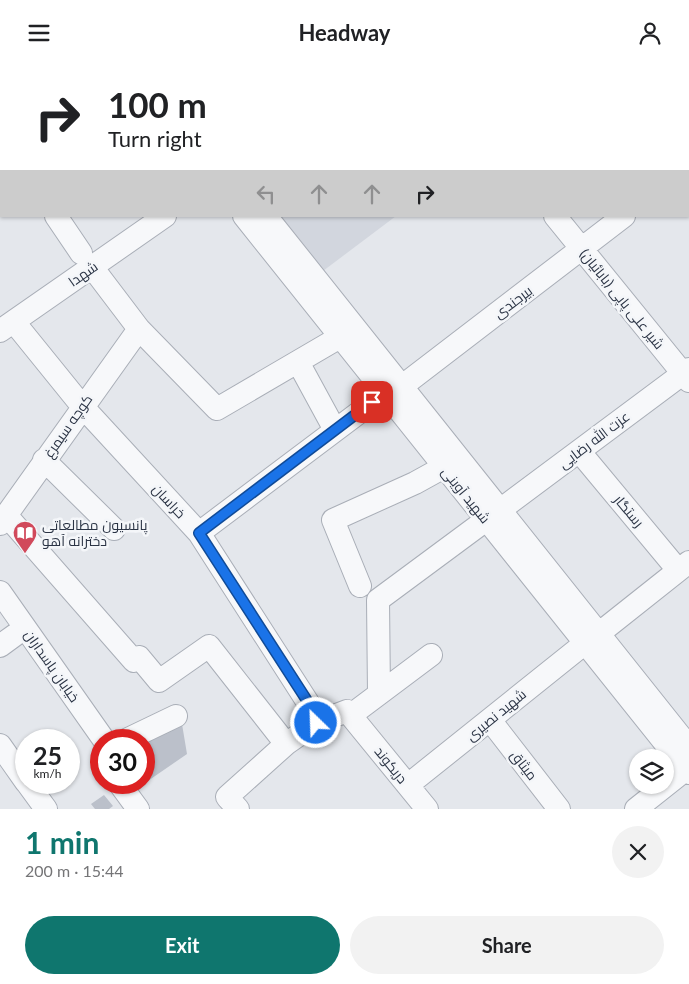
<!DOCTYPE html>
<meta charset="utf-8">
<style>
:root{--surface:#fff;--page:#f2f2f2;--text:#202124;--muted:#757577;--accent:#0f766e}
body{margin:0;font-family:Lato,Cairo,sans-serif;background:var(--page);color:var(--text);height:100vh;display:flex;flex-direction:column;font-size:19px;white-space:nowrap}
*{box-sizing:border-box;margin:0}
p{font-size:16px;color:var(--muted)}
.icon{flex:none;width:28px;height:28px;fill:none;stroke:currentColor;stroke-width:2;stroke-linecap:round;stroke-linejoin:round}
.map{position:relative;height:744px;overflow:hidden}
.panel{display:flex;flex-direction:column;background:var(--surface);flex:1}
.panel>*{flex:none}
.top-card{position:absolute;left:0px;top:0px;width:690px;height:152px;box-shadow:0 1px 4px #0004;background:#fff;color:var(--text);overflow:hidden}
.tools{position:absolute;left:629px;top:684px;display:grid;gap:10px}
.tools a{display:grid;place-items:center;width:45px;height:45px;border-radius:50%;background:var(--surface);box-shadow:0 1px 4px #0004;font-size:25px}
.speed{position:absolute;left:15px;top:664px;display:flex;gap:10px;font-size:25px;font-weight:700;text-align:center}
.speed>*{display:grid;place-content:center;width:65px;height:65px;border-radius:50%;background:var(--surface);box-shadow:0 1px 4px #0004;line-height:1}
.speed small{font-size:12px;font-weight:400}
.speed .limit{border:8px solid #d22;background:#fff;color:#111}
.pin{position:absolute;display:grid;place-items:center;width:42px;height:42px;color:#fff;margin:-21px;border-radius:10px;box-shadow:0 2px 8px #0006}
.me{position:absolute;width:55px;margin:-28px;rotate:336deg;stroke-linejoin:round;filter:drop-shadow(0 0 4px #0008)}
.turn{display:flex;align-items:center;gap:18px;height:105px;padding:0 25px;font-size:22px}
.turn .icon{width:65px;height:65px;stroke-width:2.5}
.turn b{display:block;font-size:35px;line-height:42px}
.lanes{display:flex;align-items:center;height:48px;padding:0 25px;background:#0003;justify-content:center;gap:25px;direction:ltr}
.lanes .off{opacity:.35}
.round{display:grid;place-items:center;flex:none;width:52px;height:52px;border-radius:26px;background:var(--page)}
.headline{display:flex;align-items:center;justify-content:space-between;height:85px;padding:0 25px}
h1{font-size:30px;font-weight:700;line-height:38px;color:var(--accent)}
.primary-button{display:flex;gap:10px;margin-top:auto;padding:10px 25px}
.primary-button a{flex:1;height:58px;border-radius:30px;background:var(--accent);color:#fff;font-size:20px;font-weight:700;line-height:58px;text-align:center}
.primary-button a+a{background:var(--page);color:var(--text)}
header{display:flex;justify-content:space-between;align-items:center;height:65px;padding:0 25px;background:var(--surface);font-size:22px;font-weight:700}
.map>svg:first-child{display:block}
</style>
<header><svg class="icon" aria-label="menu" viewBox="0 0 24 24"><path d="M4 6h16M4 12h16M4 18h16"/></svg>Headway<svg class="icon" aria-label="person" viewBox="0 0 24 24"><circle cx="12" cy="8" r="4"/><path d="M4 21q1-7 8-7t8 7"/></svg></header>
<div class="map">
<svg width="689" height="744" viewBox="0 0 689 744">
<rect width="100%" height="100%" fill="#e4e7ec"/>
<path fill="#d2d6de" d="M266,151H396L315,212Z"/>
<path fill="#bbc0ca" d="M182,659L187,689L142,720L140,718H144V675Z
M104,730L113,741L109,744H95L91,739Z"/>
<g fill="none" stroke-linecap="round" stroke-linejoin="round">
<defs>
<path id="minor" d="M170,0V1
M432,0L433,1
M80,1L82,0
M380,1L382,0
M582,1L584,0
M679,1L681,0
M0,73L1,74
M56,151L81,188
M244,151L689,708
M266,151L689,682
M555,151L689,316
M92,202L139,264L217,344L340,272
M14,257L82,341L199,468L312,644L316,658
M0,266L165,151
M298,297L335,365
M401,322L624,151
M579,386L678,505
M44,395L114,464
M500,445L689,304
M6,450L134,596L139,592L159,616L209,581L286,679
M0,459L139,264
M199,468L385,328
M360,521L333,455L415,418L444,402
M0,527L104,675
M597,570L689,497
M0,581L15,570
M379,629L431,590
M351,650L379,629L378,535L486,455
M490,655L559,744
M126,675L176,651
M0,680L26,717
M27,718L46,744
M119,718L138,744
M408,720L584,579
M238,744L227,732L286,679L316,658L347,646L427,744
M636,744L689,702"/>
</defs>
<use href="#minor" stroke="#a9aeb7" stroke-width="24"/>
<use href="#minor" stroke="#f7f8fa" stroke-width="22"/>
</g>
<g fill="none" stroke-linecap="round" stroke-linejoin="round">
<defs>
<path id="route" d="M316,658L306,634L199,468L372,337"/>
</defs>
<use href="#route" stroke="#114b97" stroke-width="12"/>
<use href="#route" stroke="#1a73e8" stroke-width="9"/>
</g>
<defs>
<symbol id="library-pin" viewBox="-11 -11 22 30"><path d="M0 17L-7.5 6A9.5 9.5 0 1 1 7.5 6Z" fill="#d1495b" stroke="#f4f6f9"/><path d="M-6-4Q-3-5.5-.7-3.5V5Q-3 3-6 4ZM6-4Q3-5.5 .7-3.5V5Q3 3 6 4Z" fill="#fff"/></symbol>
</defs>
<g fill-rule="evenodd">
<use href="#library-pin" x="11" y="454" width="28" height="38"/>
</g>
<g text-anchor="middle" stroke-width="5" stroke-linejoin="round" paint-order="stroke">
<g font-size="14" fill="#2b3445" stroke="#f4f6f9">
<text transform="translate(83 209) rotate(-35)" y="5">شهدا</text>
<text transform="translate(622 234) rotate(51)" y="5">شیر علی پاپی (بابائیان)</text>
<text transform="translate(513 237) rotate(-37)" y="5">بیرجندی</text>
<text transform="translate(68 361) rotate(-55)" y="5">کوچه سیمرغ</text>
<text transform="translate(594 375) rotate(-37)" y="5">عزت الله رضایی</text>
<text transform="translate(466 430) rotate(51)" y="5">شهید آوینی</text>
<text transform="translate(169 436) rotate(47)" y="5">خراسان</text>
<text transform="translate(629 446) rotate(50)" y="5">رستگار</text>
<text transform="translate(52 601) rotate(55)" y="5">خیابان پاسداران</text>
<text transform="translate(496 650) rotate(-39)" y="5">شهید نصیری</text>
<text transform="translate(391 700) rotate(51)" y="5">دریکوند</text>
<text transform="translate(524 700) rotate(52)" y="5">میثاق</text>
</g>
<g font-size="14" fill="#2b3445" stroke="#f4f6f9" text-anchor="start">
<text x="42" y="465">پانسیون مطالعاتی<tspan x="42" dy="16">دخترانه آهو</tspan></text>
</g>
</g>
</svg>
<div class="tools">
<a><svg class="icon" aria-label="layers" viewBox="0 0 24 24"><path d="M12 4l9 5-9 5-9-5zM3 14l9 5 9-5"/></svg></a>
</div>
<div class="speed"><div>25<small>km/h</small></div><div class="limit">30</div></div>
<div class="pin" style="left:372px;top:337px;background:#d93025"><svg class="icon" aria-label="arrive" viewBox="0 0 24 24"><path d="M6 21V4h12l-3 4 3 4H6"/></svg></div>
<svg class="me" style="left:316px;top:658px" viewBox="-20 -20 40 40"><circle r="17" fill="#1a73e8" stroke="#fff" stroke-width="3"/><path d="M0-11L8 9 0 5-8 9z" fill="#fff"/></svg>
<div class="top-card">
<div class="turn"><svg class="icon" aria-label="right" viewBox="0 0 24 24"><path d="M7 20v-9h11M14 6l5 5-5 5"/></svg><div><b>100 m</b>Turn right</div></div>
<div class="lanes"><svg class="icon off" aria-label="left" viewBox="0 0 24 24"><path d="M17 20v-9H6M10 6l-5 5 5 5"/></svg><svg class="icon off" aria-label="ahead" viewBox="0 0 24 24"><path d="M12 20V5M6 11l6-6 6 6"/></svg><svg class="icon off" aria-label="ahead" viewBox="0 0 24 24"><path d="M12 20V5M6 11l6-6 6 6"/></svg><svg class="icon" aria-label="right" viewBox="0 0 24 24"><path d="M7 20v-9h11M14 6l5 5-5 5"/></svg></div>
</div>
</div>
<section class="panel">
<div class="headline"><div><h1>1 min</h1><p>200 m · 15:44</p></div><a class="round"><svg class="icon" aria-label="close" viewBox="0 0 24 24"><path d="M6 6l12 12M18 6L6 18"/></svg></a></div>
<div class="primary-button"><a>Exit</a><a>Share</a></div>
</section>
